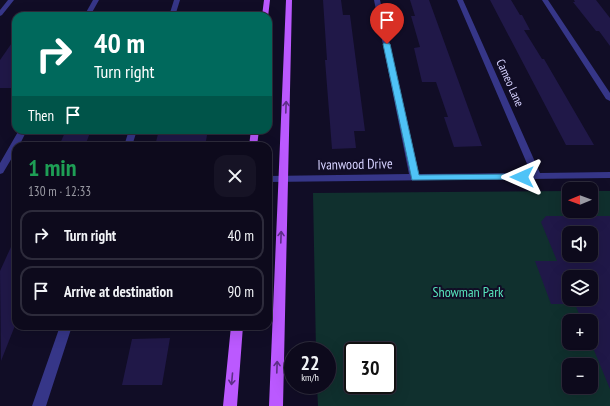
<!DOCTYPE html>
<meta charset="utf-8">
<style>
:root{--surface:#0d0a1c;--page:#161325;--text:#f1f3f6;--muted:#9a9aa3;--line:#2d2b3b}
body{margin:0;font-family:"PT Sans Narrow",sans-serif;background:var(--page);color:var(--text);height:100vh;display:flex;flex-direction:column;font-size:15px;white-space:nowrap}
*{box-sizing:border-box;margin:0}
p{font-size:13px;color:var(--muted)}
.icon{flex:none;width:22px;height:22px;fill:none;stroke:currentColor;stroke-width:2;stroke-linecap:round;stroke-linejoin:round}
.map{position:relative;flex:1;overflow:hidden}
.panel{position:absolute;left:12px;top:142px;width:260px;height:188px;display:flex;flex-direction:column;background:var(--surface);border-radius:12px;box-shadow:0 4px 16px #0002,0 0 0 1px var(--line)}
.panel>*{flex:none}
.banner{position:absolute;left:12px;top:12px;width:260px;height:122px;border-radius:12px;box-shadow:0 4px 16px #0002,0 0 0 1px var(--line);background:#00695c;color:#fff;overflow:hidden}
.needle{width:26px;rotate:269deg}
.tools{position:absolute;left:562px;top:182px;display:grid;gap:8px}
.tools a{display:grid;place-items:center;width:36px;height:36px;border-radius:8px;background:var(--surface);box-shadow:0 4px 16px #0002,0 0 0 1px var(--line);font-size:20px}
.speed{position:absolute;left:284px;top:342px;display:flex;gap:8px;font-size:20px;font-weight:700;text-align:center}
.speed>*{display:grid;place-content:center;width:52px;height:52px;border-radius:50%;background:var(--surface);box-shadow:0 4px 16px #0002,0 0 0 1px var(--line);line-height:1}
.speed small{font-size:10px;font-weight:400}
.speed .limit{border:2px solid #111;border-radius:6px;background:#fff;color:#111}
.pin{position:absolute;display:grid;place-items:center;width:34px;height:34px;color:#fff;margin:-41px -17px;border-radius:50% 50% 50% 0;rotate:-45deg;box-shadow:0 0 4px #0007}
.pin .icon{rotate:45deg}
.me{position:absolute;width:44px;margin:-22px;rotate:270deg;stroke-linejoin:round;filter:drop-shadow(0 0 3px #0008)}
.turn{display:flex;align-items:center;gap:14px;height:84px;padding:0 16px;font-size:18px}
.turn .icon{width:52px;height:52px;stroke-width:2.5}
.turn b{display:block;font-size:28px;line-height:34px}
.then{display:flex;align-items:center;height:38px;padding:0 16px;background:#0003;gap:8px;font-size:15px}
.round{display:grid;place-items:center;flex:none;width:42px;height:42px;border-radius:12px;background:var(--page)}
.head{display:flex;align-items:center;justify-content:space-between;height:68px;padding:0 16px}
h1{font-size:24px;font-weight:700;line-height:30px;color:#1e9e55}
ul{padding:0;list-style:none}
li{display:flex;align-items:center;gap:12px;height:50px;margin:0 8px 6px;padding:0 8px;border:2px solid var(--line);border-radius:12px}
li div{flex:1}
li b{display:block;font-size:15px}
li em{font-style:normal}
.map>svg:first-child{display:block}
</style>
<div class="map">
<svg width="610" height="406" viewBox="0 0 610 406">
<rect width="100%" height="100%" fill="#110d26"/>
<path fill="#10302e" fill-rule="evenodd" d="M569,191V211H591V191H610V406H318L317,385H327V351H316L313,193ZM569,233H591V255H569ZM569,277H591V299H569ZM569,321H591V343H569ZM353,351H387V385H353ZM569,365H591V387H569Z"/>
<path fill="#201848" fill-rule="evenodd" d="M323,0H341L343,15H350L365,131H354L356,148L332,149L325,60H327Z
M410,0H429L482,146L454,147L444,117H448L436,82H422L414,48L420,47L411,16H415Z
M490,0H511L520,15H522L530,30H524L542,59H544L594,145H566Z
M574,0H596L610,18V46L599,31H596L573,2H575Z
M16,37V81L12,88H0V60Z
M66,130H91L85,146H59Z
M159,130H208L205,146H155Z
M546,216H610V389L591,343V321H582L575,304H551L535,261H557L541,222ZM569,233H591V255H569ZM569,277H591V299H569Z
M16,236V323L1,361L0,271Z
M170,338L162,385H122L132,339Z"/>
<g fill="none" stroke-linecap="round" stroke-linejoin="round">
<path fill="#363688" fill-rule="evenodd" d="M8,0H14L2,15L0,16V10Z
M93,0H99L90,16H84Z
M174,0H180L175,16H169Z
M374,0H380L419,174L531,173L457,0H463L540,173L610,172V178L268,182V176L409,174Z
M542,0H548L610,93V101L606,99Z
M19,130H27L19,146H16V151L3,173L0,174V163Z
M129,130H137L132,146H124Z
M60,326H72L46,406H32Z"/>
<path fill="#bb59ff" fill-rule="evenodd" d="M264,0H270L268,17L262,16Z
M286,0H292L283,406H269Z
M251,130H259L257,146H249Z
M231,326H243L237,406H223Z"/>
</g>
<defs><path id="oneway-shaft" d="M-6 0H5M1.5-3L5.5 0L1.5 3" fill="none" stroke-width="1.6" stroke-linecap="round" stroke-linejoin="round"/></defs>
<g stroke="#5d2f88">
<use href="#oneway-shaft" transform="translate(286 107) rotate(-88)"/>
<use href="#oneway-shaft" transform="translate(281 237) rotate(-88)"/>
<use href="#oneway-shaft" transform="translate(277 367) rotate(-88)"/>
<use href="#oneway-shaft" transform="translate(232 379) rotate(95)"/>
</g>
<path fill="#4fc3f7" stroke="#337fa1" d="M384,43L390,44L419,175L522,174L526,177L525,179L412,180L383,44Z"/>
<g text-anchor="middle" stroke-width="4" stroke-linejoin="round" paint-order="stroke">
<g font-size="12" fill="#d6d2ff" stroke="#110d26">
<text transform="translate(510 83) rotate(66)" y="4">Cameo Lane</text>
</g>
<g font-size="14" fill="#d6d2ff" stroke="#110d26">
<text transform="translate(355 164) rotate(-1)" y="5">Ivanwood Drive</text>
</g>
<g font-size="14" fill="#57e6bd" stroke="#110d26">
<text x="468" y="297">Showman Park</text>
</g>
</g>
</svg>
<div class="tools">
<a><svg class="needle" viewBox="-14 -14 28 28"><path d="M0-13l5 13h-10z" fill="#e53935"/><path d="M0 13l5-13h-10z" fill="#9a9aa3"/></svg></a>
<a><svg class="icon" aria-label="sound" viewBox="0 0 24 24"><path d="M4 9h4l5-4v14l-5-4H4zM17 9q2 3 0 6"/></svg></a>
<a><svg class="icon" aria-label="layers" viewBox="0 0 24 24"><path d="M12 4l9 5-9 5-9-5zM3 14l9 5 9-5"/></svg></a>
<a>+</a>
<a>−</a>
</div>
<div class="speed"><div>22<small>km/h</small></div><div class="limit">30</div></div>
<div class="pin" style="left:387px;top:44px;background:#d93025"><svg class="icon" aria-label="arrive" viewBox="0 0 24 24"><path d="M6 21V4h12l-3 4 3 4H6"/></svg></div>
<svg class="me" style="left:522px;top:177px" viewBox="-20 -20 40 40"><path d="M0-17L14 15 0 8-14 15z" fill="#4fc3f7" stroke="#fff" stroke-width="4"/></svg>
<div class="banner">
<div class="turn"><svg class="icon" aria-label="right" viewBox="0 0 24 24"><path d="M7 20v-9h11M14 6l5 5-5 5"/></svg><div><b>40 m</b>Turn right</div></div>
<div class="then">Then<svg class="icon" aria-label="arrive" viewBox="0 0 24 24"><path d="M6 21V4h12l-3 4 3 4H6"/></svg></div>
</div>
<section class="panel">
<div class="head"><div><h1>1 min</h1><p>130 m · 12:33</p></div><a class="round"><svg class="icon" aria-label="close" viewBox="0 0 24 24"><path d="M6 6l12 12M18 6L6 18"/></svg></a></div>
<ul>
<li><svg class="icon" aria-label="right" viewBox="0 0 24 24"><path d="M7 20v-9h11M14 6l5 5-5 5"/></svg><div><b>Turn right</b></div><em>40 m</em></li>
<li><svg class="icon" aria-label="arrive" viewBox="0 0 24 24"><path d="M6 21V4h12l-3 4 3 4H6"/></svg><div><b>Arrive at destination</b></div><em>90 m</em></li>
</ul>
</section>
</div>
